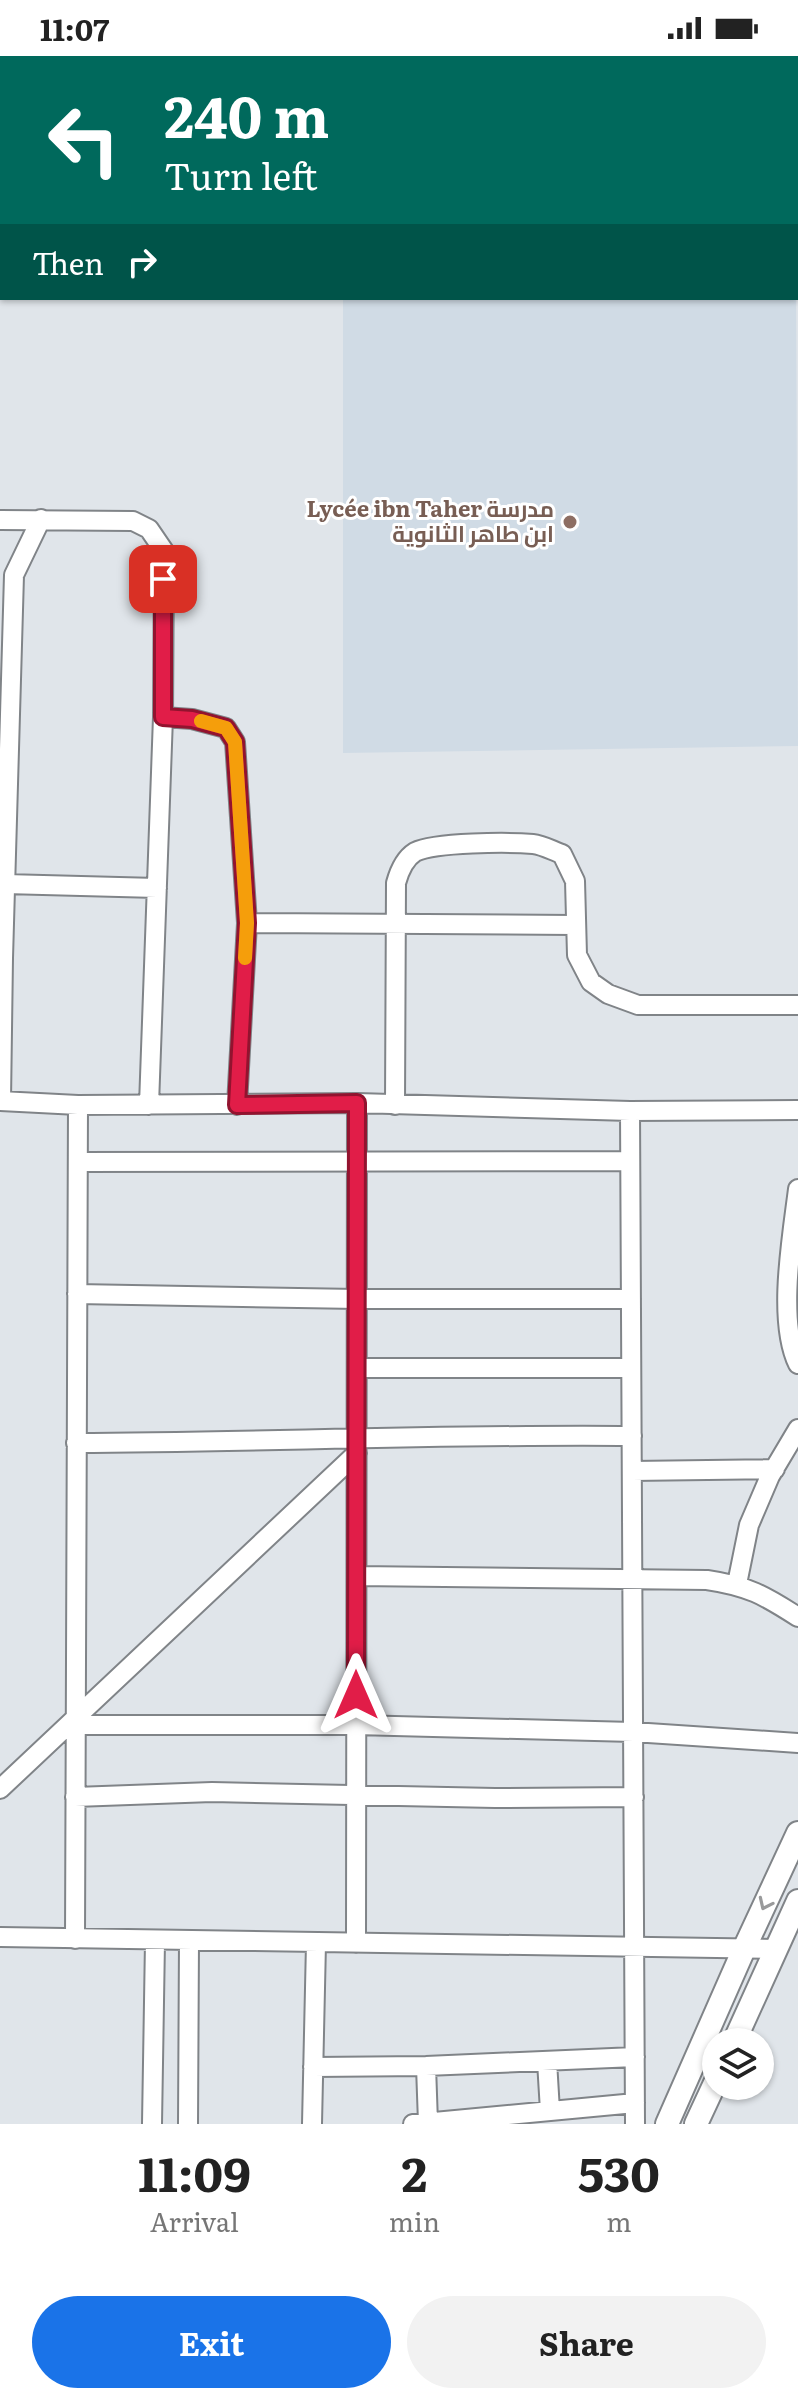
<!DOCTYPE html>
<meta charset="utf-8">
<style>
:root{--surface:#fff;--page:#f2f2f2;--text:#222;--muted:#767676;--accent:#1a73e8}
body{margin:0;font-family:Literata,Cairo,serif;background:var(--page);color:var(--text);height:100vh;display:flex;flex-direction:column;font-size:30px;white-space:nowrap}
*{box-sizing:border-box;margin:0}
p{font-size:26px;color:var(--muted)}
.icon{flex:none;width:44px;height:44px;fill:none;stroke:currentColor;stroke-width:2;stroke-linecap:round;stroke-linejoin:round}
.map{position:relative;height:2068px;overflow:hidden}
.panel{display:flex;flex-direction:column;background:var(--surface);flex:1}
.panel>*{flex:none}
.hud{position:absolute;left:0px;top:0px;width:798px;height:244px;box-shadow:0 2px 6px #0004;background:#00695c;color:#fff;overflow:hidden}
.tools{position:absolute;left:702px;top:1972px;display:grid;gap:16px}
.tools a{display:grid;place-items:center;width:72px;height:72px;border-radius:50%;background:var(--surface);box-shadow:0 2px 6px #0004;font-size:40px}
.pin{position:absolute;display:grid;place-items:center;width:68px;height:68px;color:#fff;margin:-34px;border-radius:16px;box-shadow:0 4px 12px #0006}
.me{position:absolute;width:88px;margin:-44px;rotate:0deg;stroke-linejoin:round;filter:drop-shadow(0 0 6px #0008)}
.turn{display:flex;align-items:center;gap:28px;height:168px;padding:0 32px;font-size:36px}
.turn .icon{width:104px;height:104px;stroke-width:2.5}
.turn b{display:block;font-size:56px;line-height:68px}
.then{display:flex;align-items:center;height:76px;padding:0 32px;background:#0003;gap:16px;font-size:30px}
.eta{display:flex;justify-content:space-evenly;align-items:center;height:136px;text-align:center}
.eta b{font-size:48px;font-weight:700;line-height:56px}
.action{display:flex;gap:16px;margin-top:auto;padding:16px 32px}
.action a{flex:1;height:92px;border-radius:48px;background:var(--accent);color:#fff;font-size:32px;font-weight:700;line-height:92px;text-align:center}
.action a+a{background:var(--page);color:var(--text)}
.status{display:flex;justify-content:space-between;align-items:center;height:56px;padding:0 40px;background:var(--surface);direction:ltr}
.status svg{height:22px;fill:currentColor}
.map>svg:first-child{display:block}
</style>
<div class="status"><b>11:07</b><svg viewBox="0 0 49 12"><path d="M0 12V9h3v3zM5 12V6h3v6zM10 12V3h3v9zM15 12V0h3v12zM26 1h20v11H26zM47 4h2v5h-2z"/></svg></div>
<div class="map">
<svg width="798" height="2068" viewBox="0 0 798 2068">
<rect width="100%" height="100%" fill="#e0e5ea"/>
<path fill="#d0dbe5" d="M796,213L798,690L343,697V242H796Z"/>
<path fill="#bdd4bb" d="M509,0H764L509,2Z"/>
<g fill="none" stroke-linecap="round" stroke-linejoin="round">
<defs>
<path id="minor" d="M313,2V0
M0,92H2
M796,204H798
M0,464L133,465L149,473L164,495L163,661L149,1049
M163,661L192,663L226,672L235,686L247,867L237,1049
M5,828L157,832
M247,867L575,869
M0,902H3L1,1045
M3,902L14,519L41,463
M0,1045L78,1049L357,1047L630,1055L798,1054
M395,1049L396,827C399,816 404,803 415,796C435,786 509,786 533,788C543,789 553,795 562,798L575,825L577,899L591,926L608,938L638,949H798
M630,1055L635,2068
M78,1106L630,1105
M798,1133C792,1181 777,1265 798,1308
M77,1238L357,1243H631
M357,1312H631
M76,1387C262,1386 447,1378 632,1380
M632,1415L775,1413
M357,1520L707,1524C748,1530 764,1539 798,1561
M737,1528L749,1469L770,1420L798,1373
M76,1669H356L633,1676L798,1687
M0,1733L357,1397
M75,1741L212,1736L495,1742L634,1741
M0,1881L777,1893
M75,1883L78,1049
M356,1887L357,1047
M547,2005L550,2055
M426,2010L428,2067
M313,2011L426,2010L635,2001
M152,2068L155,1885
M188,2068L189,1885
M312,2068L316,1887
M413,2068L635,2047"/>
<path id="tertiary" d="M734,1986L798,1845
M667,2068L744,1893L798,1777
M696,2068L716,2025"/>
</defs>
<use href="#minor" stroke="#808488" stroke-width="22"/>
<use href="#tertiary" stroke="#808488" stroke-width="26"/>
<use href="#minor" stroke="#fff" stroke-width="18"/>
<use href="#tertiary" stroke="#fff" stroke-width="22"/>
</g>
<defs><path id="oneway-chevron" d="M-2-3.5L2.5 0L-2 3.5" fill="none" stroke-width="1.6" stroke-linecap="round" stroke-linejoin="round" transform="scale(2)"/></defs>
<use stroke="#999a9b" href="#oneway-chevron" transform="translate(765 1848) rotate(115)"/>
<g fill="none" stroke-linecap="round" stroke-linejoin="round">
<defs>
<path id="route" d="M163,523V661L192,663L226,672L235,686L247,867L237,1049L357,1047L356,1639"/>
</defs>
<use href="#route" stroke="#92132f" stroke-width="20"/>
<use href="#route" stroke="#e11d48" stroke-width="14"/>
<path stroke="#f59e0b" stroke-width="14" d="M201,665L226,672L235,686L247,867L245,902"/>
</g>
<circle fill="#8d6e63" stroke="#fff" stroke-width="3" cx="570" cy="466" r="8"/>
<g text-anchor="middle" stroke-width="6" stroke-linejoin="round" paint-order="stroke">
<g font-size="22" font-weight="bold" fill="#785e54" stroke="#fff" text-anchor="end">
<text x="554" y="461">Lycée ibn Taher مدرسة<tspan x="554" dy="25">ابن طاهر الثانوية</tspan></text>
</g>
</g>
</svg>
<div class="tools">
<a><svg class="icon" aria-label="layers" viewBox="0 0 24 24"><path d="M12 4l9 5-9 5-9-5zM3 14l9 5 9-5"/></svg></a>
</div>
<div class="pin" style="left:163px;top:523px;background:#d93025"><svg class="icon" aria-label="arrive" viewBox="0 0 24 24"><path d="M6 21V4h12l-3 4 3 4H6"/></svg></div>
<svg class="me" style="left:356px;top:1639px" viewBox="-20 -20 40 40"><path d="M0-17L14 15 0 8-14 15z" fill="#e11d48" stroke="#fff" stroke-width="4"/></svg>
<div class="hud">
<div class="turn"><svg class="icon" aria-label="left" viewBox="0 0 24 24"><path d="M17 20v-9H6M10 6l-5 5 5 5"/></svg><div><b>240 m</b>Turn left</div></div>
<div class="then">Then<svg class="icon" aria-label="right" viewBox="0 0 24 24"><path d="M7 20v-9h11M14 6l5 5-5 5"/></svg></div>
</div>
</div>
<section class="panel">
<div class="eta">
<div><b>11:09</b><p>Arrival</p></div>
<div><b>2</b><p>min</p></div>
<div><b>530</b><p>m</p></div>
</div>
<div class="action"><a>Exit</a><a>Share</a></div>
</section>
